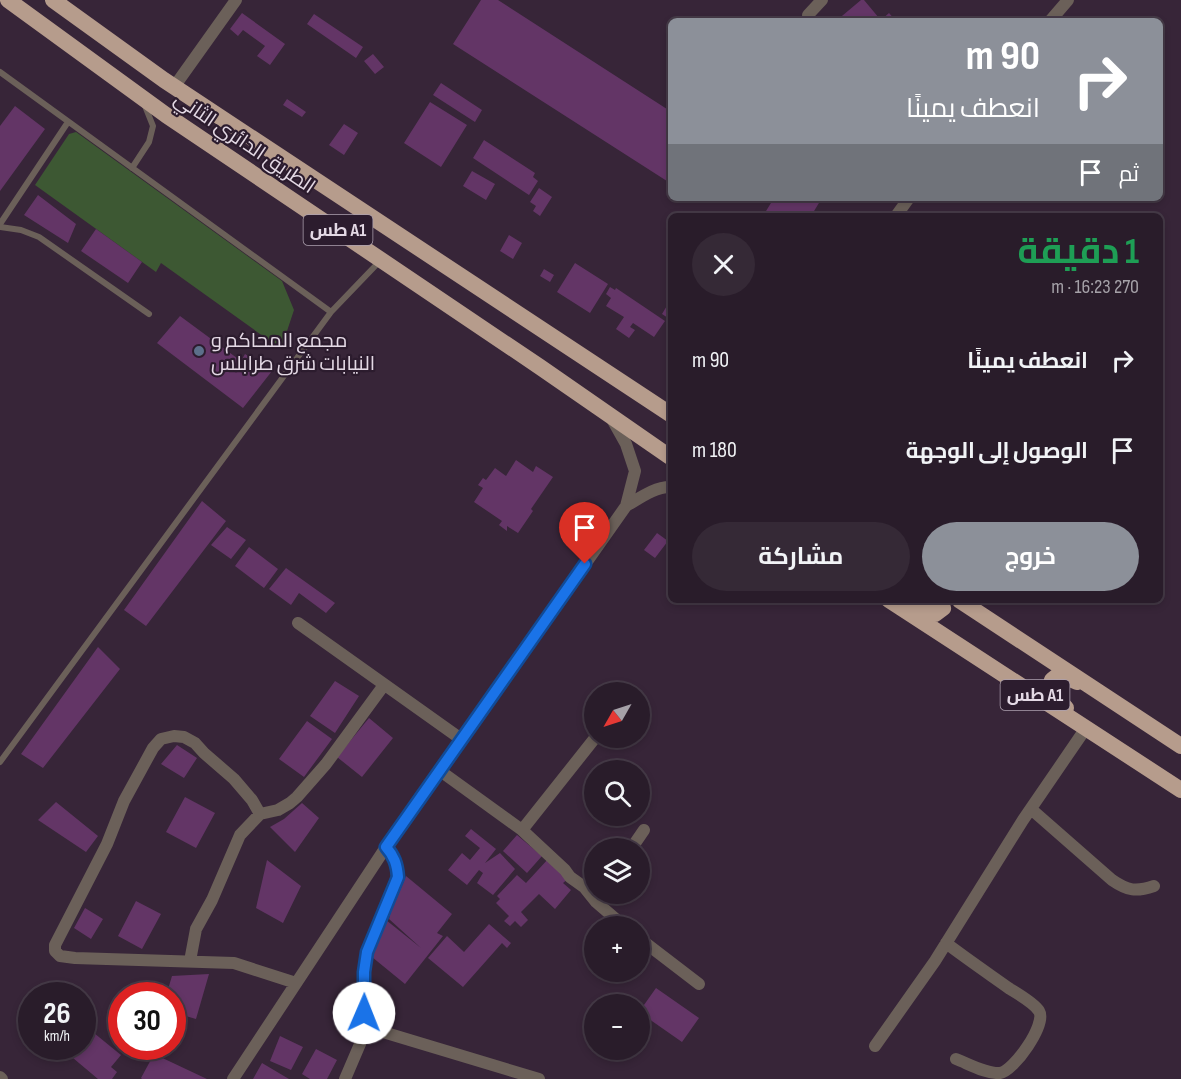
<!DOCTYPE html>
<html lang="ar">
<meta charset="utf-8">
<style>
:root{--surface:#291c2a;--page:#352936;--text:#f1f3f6;--muted:#a5a1a8;--line:#453a47;--accent:#8c9099}
body{margin:0;font-family:"Sofia Sans Condensed",Cairo,sans-serif;background:var(--page);color:var(--text);direction:rtl;height:100vh;display:flex;flex-direction:column;font-size:22px;white-space:nowrap}
*{box-sizing:border-box;margin:0}
p{font-size:20px;color:var(--muted)}
.icon{flex:none;width:33px;height:33px;fill:none;stroke:currentColor;stroke-width:2;stroke-linecap:round;stroke-linejoin:round}
.map{position:relative;flex:1;overflow:hidden;direction:ltr}
.panel{position:absolute;left:668px;top:213px;width:495px;height:390px;display:flex;flex-direction:column;background:var(--surface);border-radius:9px;box-shadow:0 3px 9px #0003,0 0 0 2px var(--line);direction:rtl}
.panel>*{flex:none}
.banner{position:absolute;left:668px;top:18px;width:495px;height:183px;border-radius:9px;box-shadow:0 3px 9px #0003,0 0 0 2px var(--line);direction:rtl;background:#8c9099;color:#fff;overflow:hidden}
.needle{width:39px;rotate:231deg}
.tools{position:absolute;left:584px;top:682px;display:grid;gap:12px}
.tools a{display:grid;place-items:center;width:66px;height:66px;border-radius:50%;background:var(--surface);box-shadow:0 3px 9px #0003,0 0 0 2px var(--line);font-size:30px}
.speed{position:absolute;left:18px;top:982px;display:flex;gap:12px;font-size:30px;font-weight:700;text-align:center}
.speed>*{display:grid;place-content:center;width:78px;height:78px;border-radius:50%;background:var(--surface);box-shadow:0 3px 9px #0003,0 0 0 2px var(--line);line-height:1}
.speed small{font-size:15px;font-weight:400}
.speed .limit{border:9px solid #d22;background:#fff;color:#111}
.pin{position:absolute;display:grid;place-items:center;width:51px;height:51px;color:#fff;margin:-62px -26px;border-radius:50% 50% 50% 0;rotate:-45deg;box-shadow:0 0 6px #0007}
.pin .icon{rotate:45deg}
.me{position:absolute;width:66px;margin:-33px;rotate:1deg;stroke-linejoin:round;filter:drop-shadow(0 0 4px #0008)}
.turn{display:flex;align-items:center;gap:21px;height:126px;padding:0 24px;font-size:27px}
.turn .icon{width:78px;height:78px;stroke-width:2.5}
.turn b{display:block;font-size:42px;line-height:51px}
.then{display:flex;align-items:center;height:57px;padding:0 24px;background:#0003;gap:12px;font-size:22px}
.round{display:grid;place-items:center;flex:none;width:63px;height:63px;border-radius:32px;background:var(--page)}
.overview{display:flex;align-items:center;justify-content:space-between;height:102px;padding:0 24px}
h1{font-size:36px;font-weight:700;line-height:45px;color:#1e9e55}
.primary-button{display:flex;gap:12px;margin-top:auto;padding:12px 24px}
.primary-button a{flex:1;height:69px;border-radius:36px;background:var(--accent);color:#fff;font-size:24px;font-weight:700;line-height:69px;text-align:center}
.primary-button a+a{background:var(--page);color:var(--text)}
ul{padding:0;list-style:none}
li{display:flex;align-items:center;gap:18px;height:90px;padding:0 24px}
li div{flex:1}
li b{display:block;font-size:22px}
li em{font-style:normal}
.map>svg:first-child{display:block}
</style>
<div class="map">
<svg width="1181" height="1079" viewBox="0 0 1181 1079">
<rect width="100%" height="100%" fill="#372538"/>
<path fill="#3d5833" d="M76,132L282,281L294,310L281,349L161,263L156,272L35,185L69,134Z"/>
<path fill="#633566" d="M481,0H498L670,111V183L453,44Z
M861,0H864L879,18L875,21H836Z
M242,13L285,44L270,65L257,56L265,46L243,30L238,36L230,29Z
M889,13L896,21H880Z
M314,14L363,47L356,58L307,24Z
M373,54L384,67L375,74L364,61Z
M441,83L482,110L475,122L433,95Z
M287,99L306,112L302,117L283,105Z
M430,102L467,125L441,167L404,143Z
M15,106L45,129L0,191V126Z
M344,124L358,133L344,155L329,145Z
M484,140L535,173L533,177L538,181L529,195L473,158Z
M472,171L495,184L486,200L463,186Z
M539,188L552,197L540,216L533,211L536,206L530,202Z
M38,195L76,224L68,243L24,215Z
M774,198H822L811,216H763Z
M96,229L142,262L128,283L81,251Z
M509,235L522,243L513,259L500,251Z
M575,263L608,284L590,313L557,292Z
M544,269L554,275L550,282L540,276Z
M610,287L615,290L616,288L665,321L654,337L633,323L630,327L635,330L629,338L616,329L624,317L606,306L611,298L606,294Z
M668,304L670,306V314L668,318L662,314Z
M180,316L241,361L245,354L272,371L243,408L157,343Z
M516,460L533,472L536,466L553,477L531,509L533,511L518,533L507,526V531L499,525L502,521L474,502L483,488L478,485L483,478L486,480L495,468L506,476Z
M202,501L226,521L146,626L124,610Z
M227,527L246,540L231,559L211,545Z
M657,533L668,541L655,558L644,550Z
M249,547L278,569L264,588L235,566Z
M286,568L335,603L326,613L299,593L291,605L269,589Z
M98,647L120,669L43,768L21,754Z
M335,681L359,696L335,733L310,716Z
M369,718L393,738L362,777L337,757Z
M307,721L332,739L304,777L279,759Z
M177,745L197,758L184,778L161,764Z
M185,797L215,813L196,848L166,832Z
M56,802L98,836L86,852L38,820Z
M302,803L319,818L295,852L270,827L284,819Z
M471,829L496,849L485,863L500,853L515,869L493,895L477,883L483,873L479,870L467,885L448,870L462,853L470,860L480,848L465,836Z
M517,835L542,856L527,873L503,851Z
M549,858L570,877L563,883L571,890L555,909L539,894L521,912L528,920L521,927L515,921L510,926L504,921L509,916L496,903L500,899L497,896L517,875L526,883Z
M267,860L301,886L283,923L256,908Z
M406,876L452,914L437,933L443,936L405,984L372,957L386,920L421,948L389,919L394,898L396,900Z
M136,901L161,914L142,949L118,936Z
M85,908L103,919L91,939L74,928Z
M489,924L511,943L507,948L502,943L463,987L428,958L447,936L464,952Z
M209,974L196,1019L172,1012V996H166L172,976Z
M656,988L699,1018L682,1042L639,1012Z
M94,1033L121,1055L111,1067L117,1072L112,1079H98L73,1058Z
M280,1036L303,1047L291,1070L270,1061Z
M316,1049L337,1060L327,1079H310L302,1074Z
M154,1054L207,1079H142L141,1078Z
M262,1063L289,1079H253Z"/>
<g fill="none" stroke-linecap="round" stroke-linejoin="round">
<path stroke="#6b6059" stroke-width="6" d="M0,72L331,312
M132,168L149,142L153,126L145,106
M0,224L68,122
M0,227L21,230L39,237L149,314
M0,762L331,312L379,262"/>
<path stroke="#6b6059" stroke-width="12" d="M808,15L822,0
M1050,21L1068,0
M174,87L236,0
M896,216L909,198
M612,419L626,444L635,471L626,506
M298,623L461,739
M439,770L522,830L595,738
M1031,809L1112,880C1128,891 1136,892 1154,886
M260,814L252,800L234,779L204,753L195,743L184,737L174,736L161,739L153,748L124,801L107,844L55,945V951L60,956L75,958L234,963L296,983
M522,830L565,870L570,877L584,887L596,902L625,927
M631,849L644,830
M639,938L699,984
M946,943C967,959 989,974 1010,989C1018,994 1034,1003 1039,1011C1047,1024 1014,1071 1000,1073C986,1074 969,1064 956,1059
M190,961L196,929L212,900L240,835L260,814L278,810L290,803L297,797L326,764L384,685
M363,1026L539,1079
M875,1046L935,961L1023,820L1086,728
M0,1077L2,1079
M233,1079L386,847L626,506C640,498 654,487 670,487
M345,1079L360,1044L363,1034L364,972L367,952L397,877L395,860L386,847"/>
<path stroke="#b69c8c" stroke-width="16" d="M8,0L166,115L540,367L670,457
M53,0L164,80L670,414
M889,600L1181,790
M959,600L1181,746
M909,603L918,609L935,614L943,608L940,600
M1066,708L1055,697L1050,688L1052,680L1057,676L1068,678L1077,682"/>
</g>
<g fill="none" stroke-linecap="round" stroke-linejoin="round">
<defs>
<path id="route" d="M364,1013V972L367,952L398,877C397,864 394,856 386,847L585,564"/>
</defs>
<use href="#route" stroke="#114b97" stroke-width="15"/>
<use href="#route" stroke="#1a73e8" stroke-width="10"/>
</g>
<circle fill="#5c6f8a" stroke="#2c1c2e" stroke-width="2" cx="199" cy="351" r="6"/>
<g text-anchor="middle" stroke-width="4.5" stroke-linejoin="round" paint-order="stroke">
<g fill="#2c1c2e" stroke="#ada0ae" stroke-width="1.5">
<rect x="303.5" y="215" width="69" height="30" rx="4.5"/>
<rect x="1000.5" y="680" width="69" height="30" rx="4.5"/>
</g>
<g font-size="18" font-weight="bold" fill="#e4d9e5">
<text x="338" y="236">طس A1</text>
<text x="1035" y="701">طس A1</text>
</g>
<g font-size="20" fill="#e4d9e5" stroke="#2c1c2e">
<text transform="translate(245 142) rotate(34)" y="7">الطريق الدائري الثاني</text>
</g>
<g font-size="20" fill="#e4d9e5" stroke="#2c1c2e" text-anchor="start">
<text x="211" y="347">مجمع المحاكم و<tspan x="211" dy="23">النيابات شرق طرابلس</tspan></text>
</g>
</g>
</svg>
<div class="tools">
<a><svg class="needle" viewBox="-14 -14 28 28"><path d="M0-13l5 13h-10z" fill="#e53935"/><path d="M0 13l5-13h-10z" fill="#a5a1a8"/></svg></a>
<a><svg class="icon" aria-label="search" viewBox="0 0 24 24"><circle cx="10" cy="10" r="6"/><path d="M15 15l6 6"/></svg></a>
<a><svg class="icon" aria-label="layers" viewBox="0 0 24 24"><path d="M12 4l9 5-9 5-9-5zM3 14l9 5 9-5"/></svg></a>
<a>+</a>
<a>−</a>
</div>
<div class="speed"><div>26<small>km/h</small></div><div class="limit">30</div></div>
<div class="pin" style="left:585px;top:564px;background:#d93025"><svg class="icon" aria-label="arrive" viewBox="0 0 24 24"><path d="M6 21V4h12l-3 4 3 4H6"/></svg></div>
<svg class="me" style="left:364px;top:1013px" viewBox="-20 -20 40 40"><circle r="19" fill="#fff"/><path d="M0-13L10 11 0 6-10 11z" fill="#1a73e8"/></svg>
<div class="banner">
<div class="turn"><svg class="icon" aria-label="right" viewBox="0 0 24 24"><path d="M7 20v-9h11M14 6l5 5-5 5"/></svg><div><b>90 m</b>انعطف يمينًا</div></div>
<div class="then">ثم<svg class="icon" aria-label="arrive" viewBox="0 0 24 24"><path d="M6 21V4h12l-3 4 3 4H6"/></svg></div>
</div>
<section class="panel">
<div class="overview"><div><h1>1 دقيقة</h1><p>270 m · 16:23</p></div><a class="round"><svg class="icon" aria-label="close" viewBox="0 0 24 24"><path d="M6 6l12 12M18 6L6 18"/></svg></a></div>
<ul>
<li><svg class="icon" aria-label="right" viewBox="0 0 24 24"><path d="M7 20v-9h11M14 6l5 5-5 5"/></svg><div><b>انعطف يمينًا</b></div><em>90 m</em></li>
<li><svg class="icon" aria-label="arrive" viewBox="0 0 24 24"><path d="M6 21V4h12l-3 4 3 4H6"/></svg><div><b>الوصول إلى الوجهة</b></div><em>180 m</em></li>
</ul>
<div class="primary-button"><a>خروج</a><a>مشاركة</a></div>
</section>
</div>
